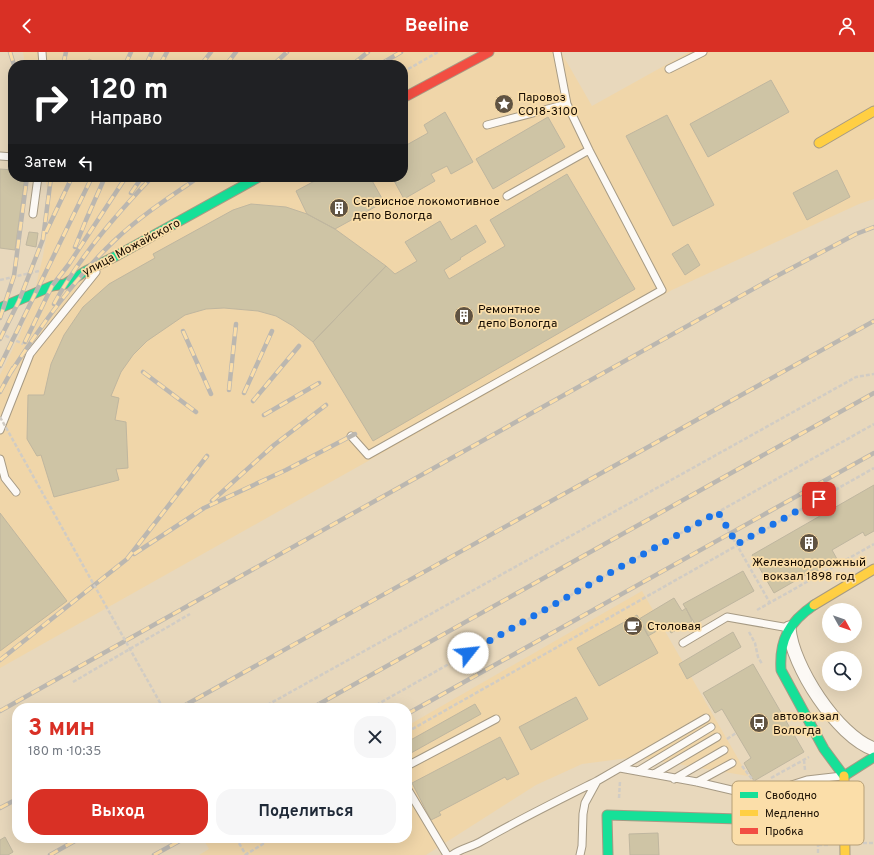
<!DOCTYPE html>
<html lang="ru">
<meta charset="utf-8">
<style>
:root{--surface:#fff;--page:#f6f6f7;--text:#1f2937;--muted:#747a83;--accent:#d93025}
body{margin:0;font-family:Overpass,sans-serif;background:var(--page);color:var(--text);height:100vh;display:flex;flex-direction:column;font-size:15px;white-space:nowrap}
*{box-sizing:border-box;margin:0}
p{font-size:13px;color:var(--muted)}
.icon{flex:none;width:22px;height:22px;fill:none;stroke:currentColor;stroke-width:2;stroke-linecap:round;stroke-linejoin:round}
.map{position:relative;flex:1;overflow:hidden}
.drawer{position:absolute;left:12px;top:651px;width:400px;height:140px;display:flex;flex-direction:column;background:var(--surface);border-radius:16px;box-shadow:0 4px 16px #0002}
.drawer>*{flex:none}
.banner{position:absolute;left:8px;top:8px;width:400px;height:122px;border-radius:16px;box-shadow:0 4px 16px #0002;background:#202124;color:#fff;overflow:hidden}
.needle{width:26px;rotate:130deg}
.tools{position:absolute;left:822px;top:551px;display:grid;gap:8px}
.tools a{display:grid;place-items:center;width:40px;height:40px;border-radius:50%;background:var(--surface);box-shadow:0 4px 16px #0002;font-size:20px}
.pin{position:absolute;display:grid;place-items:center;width:34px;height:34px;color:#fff;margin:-17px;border-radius:8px;box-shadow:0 2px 6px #0006}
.me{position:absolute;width:44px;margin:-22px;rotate:61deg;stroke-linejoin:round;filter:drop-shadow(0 0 3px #0008)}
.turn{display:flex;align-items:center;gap:14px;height:84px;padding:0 16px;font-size:18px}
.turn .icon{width:52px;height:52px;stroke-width:2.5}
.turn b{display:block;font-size:28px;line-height:34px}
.then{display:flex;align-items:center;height:38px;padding:0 16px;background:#0003;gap:8px;font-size:15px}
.round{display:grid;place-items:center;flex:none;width:42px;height:42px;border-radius:16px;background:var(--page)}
.headline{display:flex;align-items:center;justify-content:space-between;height:68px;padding:0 16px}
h1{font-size:24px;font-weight:700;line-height:30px;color:var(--accent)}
.primary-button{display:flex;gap:8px;margin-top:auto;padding:8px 16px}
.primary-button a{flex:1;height:46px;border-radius:16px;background:var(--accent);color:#fff;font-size:16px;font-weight:700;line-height:46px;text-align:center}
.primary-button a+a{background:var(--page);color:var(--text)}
header{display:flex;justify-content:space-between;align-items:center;height:52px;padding:0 16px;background:var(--accent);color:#fff;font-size:18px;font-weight:700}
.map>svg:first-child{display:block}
</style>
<header><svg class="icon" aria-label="back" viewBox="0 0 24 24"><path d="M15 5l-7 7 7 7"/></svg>Beeline<svg class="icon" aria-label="person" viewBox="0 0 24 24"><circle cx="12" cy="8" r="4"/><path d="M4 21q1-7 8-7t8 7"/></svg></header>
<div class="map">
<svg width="874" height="803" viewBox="0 0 874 803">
<rect width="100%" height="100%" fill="#e8d8bc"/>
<path fill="#f0d6a9" d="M23,0H561L592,54L689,0H874V147L859,152L672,238L0,616V323L20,282L34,242L43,204L48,173V142L45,125H403V13H25Z
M642,539L748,724L636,705L582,712L536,733L426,803H199L209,797L205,790L212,786H407V674Z"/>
<path fill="#cec4a5" stroke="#bfb69f" d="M89,7L102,13H86Z
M771,28L789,60L708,105L690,72Z
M445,60L473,110L451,122L447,114L431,122L435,129L404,147L392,125H403V95L428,81L424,73Z
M667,63L714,153L673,174L626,84Z
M548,65L565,95L493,137L476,107Z
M0,117L13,118V125H25L15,198L0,196Z
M837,118L850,145L807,168L793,141Z
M567,122L635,237L373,389L313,290L386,214L395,222L417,209L405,190L440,169L451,188L476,173L486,190L460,206L461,207L444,218L449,227L505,194L490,168Z
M322,125H370L384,150L335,177L307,162L296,139Z
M251,152L286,155L307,162L335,177L386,214L313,290L293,274L276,264L258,259L224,256L206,257L185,263L147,289L133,303L121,320L111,344L119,346L115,368L126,370L128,416L116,417L119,428L54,445L41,403L37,404L27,387L28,343H44L51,312L64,283L83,255L109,232L155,206L153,202L233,158Z
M29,180L38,181L36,195L26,193Z
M688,192L700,213L685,223L672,202Z
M874,433V479L865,484L863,480L832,498L837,507L815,520L814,518L774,541L752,503Z
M0,461L67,549L0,599Z
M743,519L754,539L695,572L683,552Z
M674,546L682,559L686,556L692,569L671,581L667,573L648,584L639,567Z
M637,563L658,601L599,634L577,596Z
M733,580L741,595L687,627L679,612Z
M753,612L804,700L754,729L744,711L751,706L722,657L715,661L703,641Z
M576,645L588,667L531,698L519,675Z
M475,652L481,662L411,701L407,693V690Z
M500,685L519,722L507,728L505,725L439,760L441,763L431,768L412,731Z
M658,781L659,803H630L629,782Z
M5,785L13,800L8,803H0V788Z"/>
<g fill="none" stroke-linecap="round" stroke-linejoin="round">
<defs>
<path id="lane" d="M42,0L43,13
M669,17L703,0
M487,73L567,52
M0,104L13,105
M507,144L589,98
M33,162L38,125
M0,378L30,302L96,220
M351,384L368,403L662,238L589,98L567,52L557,0
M0,407L5,426L16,440
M683,591L727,565L789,576
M407,714L496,667
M620,716L697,730L757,744L807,728L842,724
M638,719L711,675
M654,722L717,685
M674,727L724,698
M697,730L732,711
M407,736L447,803
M452,803C460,797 471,795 480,790C518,768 557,749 597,729
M580,803L582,794L583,762L585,751L597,729L706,666"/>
<path id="street" d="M789,576C792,614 837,684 874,697"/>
<path id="fast" d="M0,256L52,234L65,232L86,219L118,203L259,125
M814,553C789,570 779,588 781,618L824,697L844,724
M844,724L874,705
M608,803L607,763L774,768L844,761"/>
<path id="slow" d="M819,91L874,59
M814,553L874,517
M844,724L845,803"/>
<path id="jam" d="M403,46L489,0"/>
</defs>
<use href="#lane" stroke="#a69a84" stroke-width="9"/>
<use href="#street" stroke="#a69a84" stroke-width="15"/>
<use href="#fast" stroke="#a69a84" stroke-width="11"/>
<use href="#slow" stroke="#a69a84" stroke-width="11"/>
<use href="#jam" stroke="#a69a84" stroke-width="11"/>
<path stroke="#d1ccc4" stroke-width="2.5" stroke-dasharray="4 2" stroke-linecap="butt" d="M403,20L438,0
M403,65L407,71
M0,228L39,219
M0,281L23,292
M718,460L770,551
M757,558L874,492
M749,580L755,591L758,605L762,612
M73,630L190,562
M262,656L856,325L874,322
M371,656L874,372
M407,680L874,416
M727,687L736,681
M804,708L805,718
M742,714L756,732
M771,726L809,705
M619,746L620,729
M813,780L818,793V803
M236,786L246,803
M863,791H874
M818,793H828
M245,803L263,792L260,786"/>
<use href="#lane" stroke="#fcf9f5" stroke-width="7"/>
<use href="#street" stroke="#fcf9f5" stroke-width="13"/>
<use href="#fast" stroke="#16e098" stroke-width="9"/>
<use href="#slow" stroke="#ffcf43" stroke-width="9"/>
<use href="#jam" stroke="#f24e42" stroke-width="9"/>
<defs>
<path id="rail" d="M10,0L14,13
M63,13L66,0
M125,13L131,0
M146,13L152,0
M160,13L167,0
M201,13L211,0
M226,13L236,0
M273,13L287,0
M352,13L368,0
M379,13L401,0
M131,141L142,125
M46,180L72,125
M75,195L86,168L105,125
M54,252C80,204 115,164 152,125
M0,266L14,224L27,125
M183,279L211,342
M0,287L19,249L43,187L51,125
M25,290L52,234L69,212L126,125
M0,314L92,125
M11,320C41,274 74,227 114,189C140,164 170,145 199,125
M143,320L196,360
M229,338L236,272
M0,340L13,316
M244,341L272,279
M253,349L299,294
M264,363L319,331
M212,449L274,393L326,353
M134,502L204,456L286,418L355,382
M0,608L127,507L207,404
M180,656L874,269
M312,656L874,341
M0,659L773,226L856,182L874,175
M407,662L874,401
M0,756L17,747
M50,803L80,786
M154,803L185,786"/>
</defs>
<use href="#rail" stroke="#bbb7b0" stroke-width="4.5"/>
<use href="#rail" stroke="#fbdea9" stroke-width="3" stroke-dasharray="9" stroke-linecap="butt"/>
<path stroke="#d1ccc4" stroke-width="2.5" stroke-dasharray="4 2" stroke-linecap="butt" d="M0,365L163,656"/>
</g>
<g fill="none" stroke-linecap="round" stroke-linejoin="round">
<path stroke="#1a73e8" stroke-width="7" stroke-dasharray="0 12.6" d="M468,601L718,460L737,492L819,447"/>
</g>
<defs>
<symbol id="sight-disc" viewBox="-11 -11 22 22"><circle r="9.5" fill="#605342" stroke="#fbdea9"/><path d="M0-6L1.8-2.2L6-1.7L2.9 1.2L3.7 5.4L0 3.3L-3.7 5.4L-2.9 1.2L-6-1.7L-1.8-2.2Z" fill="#fff"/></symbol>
<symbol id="building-disc" viewBox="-11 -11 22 22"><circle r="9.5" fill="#605342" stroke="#fbdea9"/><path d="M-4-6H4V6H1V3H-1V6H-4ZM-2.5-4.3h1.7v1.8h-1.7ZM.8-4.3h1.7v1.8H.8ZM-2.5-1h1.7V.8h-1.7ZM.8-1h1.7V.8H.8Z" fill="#fff"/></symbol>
<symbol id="cafe-disc" viewBox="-11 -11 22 22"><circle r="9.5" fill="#605342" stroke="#fbdea9"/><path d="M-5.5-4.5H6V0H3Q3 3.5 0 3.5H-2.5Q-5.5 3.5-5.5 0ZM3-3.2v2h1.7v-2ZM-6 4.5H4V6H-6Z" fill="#fff"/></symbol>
<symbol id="bus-disc" viewBox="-11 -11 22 22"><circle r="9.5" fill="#605342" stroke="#fbdea9"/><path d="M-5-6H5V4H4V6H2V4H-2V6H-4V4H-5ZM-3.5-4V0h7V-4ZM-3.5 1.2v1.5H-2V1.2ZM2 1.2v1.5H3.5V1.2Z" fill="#fff"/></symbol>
</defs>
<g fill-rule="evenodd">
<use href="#sight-disc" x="493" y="41" width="22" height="22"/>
<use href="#building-disc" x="328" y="145" width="22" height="22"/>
<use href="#building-disc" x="453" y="253" width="22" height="22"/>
<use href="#building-disc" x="798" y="480" width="22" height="22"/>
<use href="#cafe-disc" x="622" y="563" width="22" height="22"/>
<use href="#bus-disc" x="748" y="660" width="22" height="22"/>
</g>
<g text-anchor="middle" stroke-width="3.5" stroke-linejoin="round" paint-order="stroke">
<g font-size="12" fill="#160c00" stroke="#fbdea9" text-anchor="start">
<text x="518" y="49">Паровоз<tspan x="518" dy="14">СО18-3100</tspan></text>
<text x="353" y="153">Сервисное локомотивное<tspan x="353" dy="14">депо Вологда</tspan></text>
<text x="478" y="261">Ремонтное<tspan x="478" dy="14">депо Вологда</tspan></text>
<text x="809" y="514" text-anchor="middle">Железнодорожный<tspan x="809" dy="14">вокзал 1898 год</tspan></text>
<text x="647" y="578">Столовая</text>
<text x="773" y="668">автовокзал<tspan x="773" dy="14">Вологда</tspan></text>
</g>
<g font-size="12" fill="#160c00" stroke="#fbdea9">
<text transform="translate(131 195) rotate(-28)" y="4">улица Можайского</text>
</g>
</g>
<rect x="732" y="729" width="132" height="64" rx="6" fill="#fbdea9" stroke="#b69f76" stroke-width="1"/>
<rect x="740" y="740" width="18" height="6" fill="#16e098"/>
<rect x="740" y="758" width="18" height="6" fill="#ffcf43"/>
<rect x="740" y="776" width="18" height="6" fill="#f24e42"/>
<g font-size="11" fill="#160c00">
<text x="765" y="747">Свободно</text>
<text x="765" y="765">Медленно</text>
<text x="765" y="783">Пробка</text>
</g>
</svg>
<div class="tools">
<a><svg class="needle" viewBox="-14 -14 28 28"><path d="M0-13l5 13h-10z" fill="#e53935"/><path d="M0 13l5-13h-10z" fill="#747a83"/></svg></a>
<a><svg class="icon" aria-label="search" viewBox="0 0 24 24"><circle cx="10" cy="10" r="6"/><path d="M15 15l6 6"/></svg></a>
</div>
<div class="pin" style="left:819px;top:447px;background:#d93025"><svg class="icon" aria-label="arrive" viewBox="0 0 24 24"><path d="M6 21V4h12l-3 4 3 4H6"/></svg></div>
<svg class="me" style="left:468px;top:601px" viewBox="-20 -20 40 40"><circle r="19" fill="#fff"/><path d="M0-13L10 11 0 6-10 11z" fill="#1a73e8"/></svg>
<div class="banner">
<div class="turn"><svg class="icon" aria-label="right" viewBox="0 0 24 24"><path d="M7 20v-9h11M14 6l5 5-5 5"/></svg><div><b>120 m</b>Направо</div></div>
<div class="then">Затем<svg class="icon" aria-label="left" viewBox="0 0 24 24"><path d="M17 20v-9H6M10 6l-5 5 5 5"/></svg></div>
</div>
<section class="drawer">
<div class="headline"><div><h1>3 мин</h1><p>180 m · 10:35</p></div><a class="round"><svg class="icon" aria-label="close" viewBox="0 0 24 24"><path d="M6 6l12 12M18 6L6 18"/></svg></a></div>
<div class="primary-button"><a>Выход</a><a>Поделиться</a></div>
</section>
</div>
